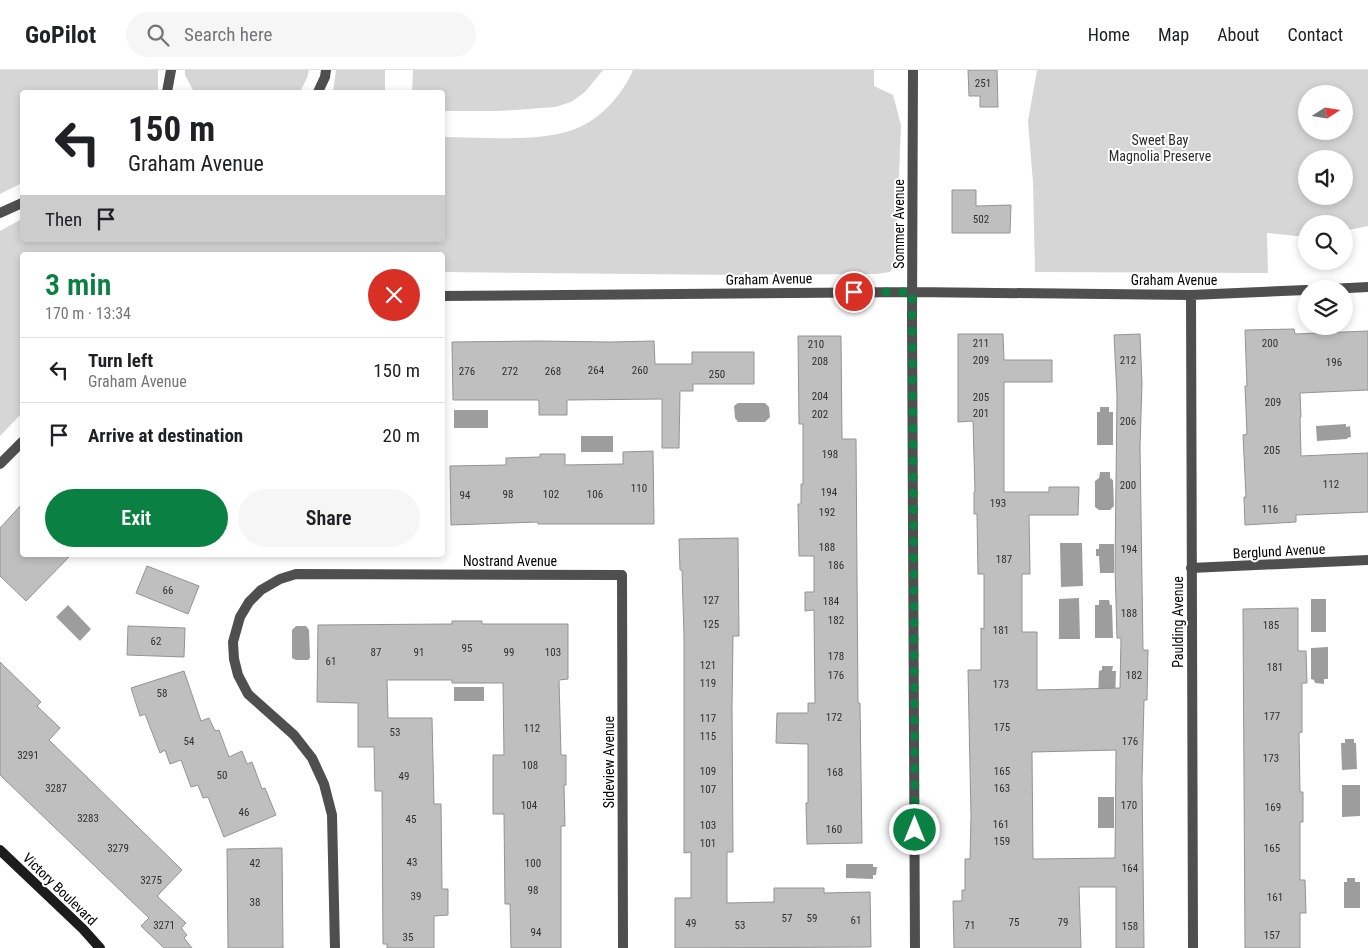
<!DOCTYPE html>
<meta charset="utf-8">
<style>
:root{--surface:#fff;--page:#f6f6f6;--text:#202124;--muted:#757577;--line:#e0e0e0;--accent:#0b8043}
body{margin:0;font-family:"Roboto Condensed",sans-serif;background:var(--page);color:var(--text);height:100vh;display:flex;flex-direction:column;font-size:19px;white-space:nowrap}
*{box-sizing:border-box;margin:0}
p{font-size:16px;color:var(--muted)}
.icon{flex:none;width:28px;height:28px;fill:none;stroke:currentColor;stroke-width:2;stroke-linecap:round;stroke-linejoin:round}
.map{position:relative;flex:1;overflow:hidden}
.details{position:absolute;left:20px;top:182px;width:425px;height:305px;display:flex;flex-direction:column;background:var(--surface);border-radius:5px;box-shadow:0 2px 8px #0003}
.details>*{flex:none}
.top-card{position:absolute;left:20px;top:20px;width:425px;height:152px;border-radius:5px;box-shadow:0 2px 8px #0003;background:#fff;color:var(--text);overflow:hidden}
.needle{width:32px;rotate:78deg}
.buttons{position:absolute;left:1298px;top:15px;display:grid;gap:10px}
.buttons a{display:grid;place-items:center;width:55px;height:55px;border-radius:50%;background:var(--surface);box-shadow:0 2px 8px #0003;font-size:25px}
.pin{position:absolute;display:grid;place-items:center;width:42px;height:42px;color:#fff;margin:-21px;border:2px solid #fff;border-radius:50%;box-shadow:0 1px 5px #0007}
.me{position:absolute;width:55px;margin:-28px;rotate:0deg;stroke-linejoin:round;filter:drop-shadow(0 0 4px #0008)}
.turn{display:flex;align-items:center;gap:18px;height:105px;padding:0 25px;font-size:22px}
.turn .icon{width:65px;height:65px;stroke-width:2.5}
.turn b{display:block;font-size:35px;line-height:42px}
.then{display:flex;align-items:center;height:48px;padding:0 25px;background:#0003;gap:10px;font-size:19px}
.round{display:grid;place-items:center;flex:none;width:52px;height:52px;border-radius:26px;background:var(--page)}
.summary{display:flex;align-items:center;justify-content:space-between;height:85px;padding:0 25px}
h1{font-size:30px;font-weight:600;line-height:38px;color:var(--accent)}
.primary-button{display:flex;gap:10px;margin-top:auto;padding:10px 25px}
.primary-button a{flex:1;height:58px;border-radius:30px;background:var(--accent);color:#fff;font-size:20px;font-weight:600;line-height:58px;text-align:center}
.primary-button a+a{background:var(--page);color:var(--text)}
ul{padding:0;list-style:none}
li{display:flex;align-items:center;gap:15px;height:65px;padding:0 25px;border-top:1px solid var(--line)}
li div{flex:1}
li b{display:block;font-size:19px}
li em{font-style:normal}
header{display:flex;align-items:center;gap:30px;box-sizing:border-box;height:70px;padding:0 25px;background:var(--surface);border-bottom:1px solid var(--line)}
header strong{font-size:24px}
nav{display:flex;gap:28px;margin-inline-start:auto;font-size:18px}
.search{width:350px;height:45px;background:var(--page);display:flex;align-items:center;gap:12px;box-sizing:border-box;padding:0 18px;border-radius:28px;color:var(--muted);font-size:19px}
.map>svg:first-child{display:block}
</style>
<header>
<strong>GoPilot</strong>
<div class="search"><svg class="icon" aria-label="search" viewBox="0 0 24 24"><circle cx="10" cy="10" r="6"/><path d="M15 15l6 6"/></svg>Search here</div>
<nav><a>Home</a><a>Map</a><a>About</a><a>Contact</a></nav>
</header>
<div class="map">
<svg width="1368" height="878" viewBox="0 0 1368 878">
<rect width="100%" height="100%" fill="#fff"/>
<path fill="#d6d6d6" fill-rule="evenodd" d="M0,0H158V22H22V113L0,124Z
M185,0H309L307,8L300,22H194L185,5Z
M336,0H385V22H333Z
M413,0H603L585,22L571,32L555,37L500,41H443L442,22H412Z
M633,0H874V16L893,25L901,55L896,182L893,198L890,202L876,204L741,205L443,202L442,185H22V343L0,366V161L22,149V170H442L443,67C482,67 539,73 575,59C601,49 623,24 633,0Z
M1037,0H1368V156L1344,161V154H1306V167L1267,163L1268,203L1035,202L1033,113L1028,51ZM1306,24H1344V61H1306ZM1306,89H1344V126H1306Z"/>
<path fill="#9d9d9d" d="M738,333H765L769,337L770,347L765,352H738L735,348L734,336Z
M1100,337H1109V342H1113V375H1097V342H1100Z
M454,340H488V358H454Z
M1346,354V357L1350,356L1351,367L1347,368V369L1317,371L1316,356Z
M581,366H613V382H581Z
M1100,402H1110V408L1113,410L1114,436L1110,440H1099L1095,437V411L1099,408Z
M1060,473H1082L1083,516L1061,517Z
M1099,474H1114V503H1100L1099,486H1096V479H1099Z
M1079,528L1080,569H1059V529Z
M1311,529H1326V562H1311Z
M1099,530H1109L1110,535H1112L1113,568H1095V535H1099Z
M68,535L91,559L80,571L56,547Z
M296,556H306L309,560L310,588L308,590H296L292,588V560Z
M1328,577V609H1324V614L1315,613L1314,610L1311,609V578Z
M1102,596H1113L1112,601H1116L1115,632H1098L1099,601L1102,600Z
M454,617H484V631H454Z
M1345,669H1354V673H1356L1357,699L1342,700L1341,673H1345Z
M1342,715H1360V746L1342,747Z
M1098,727H1114V758H1098Z
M846,794H873V797H877L876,805H873V809L846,808Z
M1347,808H1355V812H1360V838H1344V812H1347Z"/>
<path fill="#bfbfbf" stroke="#939393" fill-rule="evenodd" d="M968,0H997L998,37H980V26H969Z
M952,120H976V136L1011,135L1010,163H952Z
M1294,259L1295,264L1368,261V320L1300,323L1301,347H1300L1301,386L1368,383V442L1296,445V452L1245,455L1244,427H1246L1243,365L1247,364L1245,316H1247L1245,260Z
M958,264H1003L1004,290H1052V312H1004V422H1049V417H1079L1078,445H1029L1030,504H1022V562H1037V620L1120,618L1121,568H1117L1115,498L1117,326L1114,265L1140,264L1142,314L1140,376L1143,580H1148L1147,630H1144L1142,710L1144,878H1116V817H1079L1081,878H954L953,831H962V820H965V789H970L971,746L968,600H981V558L984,559V504H978L977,444H974V422H975L973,351L958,352ZM1116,680L1115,788L1033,789L1032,682Z
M798,266H841L842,369H856L858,633H860L862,773L807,774L806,733H808V674L776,673L777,643H808V633H815L814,540L805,541V522H814V486H799L798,434H801V414H803V354H799Z
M539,271L610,272L654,271L655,294H692V282H754V314H693V321H680L679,378H662V329L567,330V345H539V331L538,330H453L452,272Z
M653,381L654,454H538V452L451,455L450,396L506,395V388L540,387V384H565V395L623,394V382Z
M22,434V485H71L26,531L0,506V458Z
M738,468L739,566H733L732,637L733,782H727V833L774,832V818H824V823L870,822L871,877L675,878V828H691V782L684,783V566L682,500H680L679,469Z
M147,496L199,516L188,544L136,523Z
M1298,538V581H1306L1307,613H1302V662L1299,663L1300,722H1303V752H1300V810H1305L1306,843H1300V878H1245L1243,539Z
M452,551H482V554H568V609L559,610L561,685H566V715H564L565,756H561V878H511L510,834H505L504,744H493V685H504L503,613H452V610H387L388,648H432L434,734H441L442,819H448V845L434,846V878H387V874H383L382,721H375L374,677H358V633L317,632L318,555L452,554Z
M128,556L185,558L184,587L127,585Z
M0,592L41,632L37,636L60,658L49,670L182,800L157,826L186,853L181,858L187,865L184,868L192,878H164L141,856L149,848L0,705Z
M184,601L201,651L209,648L215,661L219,660L229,687L242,681L247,694L252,692L262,719L265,718L276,745L224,767L208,727L203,728L198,715L191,717L181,690L170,694L165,680L160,683L145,644L140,646L131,618Z
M282,778L283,878H228L227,779Z"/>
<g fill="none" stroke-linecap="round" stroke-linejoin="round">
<path stroke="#4f4f4f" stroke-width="10" d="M167,22L171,0
M318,22L325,7L326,0
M0,143L22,133"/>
<path stroke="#4f4f4f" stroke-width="10" d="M913,0L912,250L915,878
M1330,219L1368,217
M1191,225L1193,878
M442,226L912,222L1191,225L1306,220
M0,394L22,372
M1191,498L1368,490
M335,878L332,745L324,714L312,688L294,665L248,624L238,605L234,589L233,572L240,547L249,532L261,520L280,509L296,504L622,505L623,878"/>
<path stroke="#1c1c1c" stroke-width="10" d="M0,780L83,859L100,878"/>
</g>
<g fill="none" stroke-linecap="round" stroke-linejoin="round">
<path stroke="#0b8043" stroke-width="9" stroke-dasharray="0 16.2" d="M854,222H912L915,760"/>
</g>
<g text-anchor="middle" stroke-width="4" stroke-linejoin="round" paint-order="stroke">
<g font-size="11" fill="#303030">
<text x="983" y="17">251</text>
<text x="981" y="153">502</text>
<text x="981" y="277">211</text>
<text x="1270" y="277">200</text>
<text x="816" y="278">210</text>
<text x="981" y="294">209</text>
<text x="1128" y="294">212</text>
<text x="820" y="295">208</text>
<text x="1334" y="296">196</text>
<text x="596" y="304">264</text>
<text x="640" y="304">260</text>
<text x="467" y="305">276</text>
<text x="510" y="305">272</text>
<text x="553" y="305">268</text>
<text x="717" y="308">250</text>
<text x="820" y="330">204</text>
<text x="981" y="331">205</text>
<text x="1273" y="336">209</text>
<text x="981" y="347">201</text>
<text x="820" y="348">202</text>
<text x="1128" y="355">206</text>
<text x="1272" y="384">205</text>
<text x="830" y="388">198</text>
<text x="1331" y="418">112</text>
<text x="1128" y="419">200</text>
<text x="639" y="422">110</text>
<text x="829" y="426">194</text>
<text x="508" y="428">98</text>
<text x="551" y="428">102</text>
<text x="595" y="428">106</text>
<text x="465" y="429">94</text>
<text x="998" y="437">193</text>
<text x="1270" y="443">116</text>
<text x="827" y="446">192</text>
<text x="827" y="481">188</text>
<text x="1129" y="483">194</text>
<text x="1004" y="493">187</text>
<text x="836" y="499">186</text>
<text x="168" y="524">66</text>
<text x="711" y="534">127</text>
<text x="831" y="535">184</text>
<text x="1129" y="547">188</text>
<text x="836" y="554">182</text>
<text x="711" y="558">125</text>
<text x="1271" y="559">185</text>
<text x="1001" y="564">181</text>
<text x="156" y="575">62</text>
<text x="467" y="582">95</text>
<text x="376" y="586">87</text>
<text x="419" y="586">91</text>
<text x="509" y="586">99</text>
<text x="553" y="586">103</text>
<text x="836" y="590">178</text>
<text x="331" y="595">61</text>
<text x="708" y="599">121</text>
<text x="1275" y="601">181</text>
<text x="836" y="609">176</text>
<text x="1134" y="609">182</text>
<text x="708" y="617">119</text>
<text x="1001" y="618">173</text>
<text x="162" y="627">58</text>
<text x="1272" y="650">177</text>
<text x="834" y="651">172</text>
<text x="708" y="652">117</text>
<text x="1002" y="661">175</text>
<text x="532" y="662">112</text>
<text x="395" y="666">53</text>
<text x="708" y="670">115</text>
<text x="189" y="675">54</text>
<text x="1130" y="675">176</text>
<text x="28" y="689">3291</text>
<text x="1271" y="692">173</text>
<text x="530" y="699">108</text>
<text x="708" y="705">109</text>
<text x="1002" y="705">165</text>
<text x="835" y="706">168</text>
<text x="222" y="709">50</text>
<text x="404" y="710">49</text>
<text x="56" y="722">3287</text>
<text x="1002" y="722">163</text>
<text x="708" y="723">107</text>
<text x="529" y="739">104</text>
<text x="1129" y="739">170</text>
<text x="1273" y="741">169</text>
<text x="244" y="746">46</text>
<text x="88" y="752">3283</text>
<text x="411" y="753">45</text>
<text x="1001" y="758">161</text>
<text x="708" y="759">103</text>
<text x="834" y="763">160</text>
<text x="1002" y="775">159</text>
<text x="708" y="777">101</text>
<text x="118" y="782">3279</text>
<text x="1272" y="782">165</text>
<text x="412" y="796">43</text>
<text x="255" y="797">42</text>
<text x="533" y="797">100</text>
<text x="1130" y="802">164</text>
<text x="151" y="814">3275</text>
<text x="533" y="824">98</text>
<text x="416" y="830">39</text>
<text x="1275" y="831">161</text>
<text x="255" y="836">38</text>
<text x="787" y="852">57</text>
<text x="812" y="852">59</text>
<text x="856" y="854">61</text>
<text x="1014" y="856">75</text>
<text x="1063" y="856">79</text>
<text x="691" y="857">49</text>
<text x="164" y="859">3271</text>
<text x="740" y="859">53</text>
<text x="970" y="859">71</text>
<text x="1130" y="860">158</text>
<text x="536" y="866">94</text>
<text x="1272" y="869">157</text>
<text x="408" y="871">35</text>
</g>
<g font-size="14" fill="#2d2d2d" stroke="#fff">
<text x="1160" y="75">Sweet Bay<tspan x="1160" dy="16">Magnolia Preserve</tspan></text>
</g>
<g font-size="14" fill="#000" stroke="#fff">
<text transform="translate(899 154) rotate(-90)" y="5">Sommer Avenue</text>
<text transform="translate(769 209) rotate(-1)" y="5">Graham Avenue</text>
<text x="1174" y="215">Graham Avenue</text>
<text transform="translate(1279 481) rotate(-3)" y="5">Berglund Avenue</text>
<text x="510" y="496">Nostrand Avenue</text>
<text transform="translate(1178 552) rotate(-90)" y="5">Paulding Avenue</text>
<text transform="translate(609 692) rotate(-90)" y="5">Sideview Avenue</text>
<text transform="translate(60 819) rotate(44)" y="5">Victory Boulevard</text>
</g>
</g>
</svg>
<div class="buttons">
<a><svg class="needle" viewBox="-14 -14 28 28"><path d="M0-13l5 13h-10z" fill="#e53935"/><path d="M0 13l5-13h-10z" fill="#757577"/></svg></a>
<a><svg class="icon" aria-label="sound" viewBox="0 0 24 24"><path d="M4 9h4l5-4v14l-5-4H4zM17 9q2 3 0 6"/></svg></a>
<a><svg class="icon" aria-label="search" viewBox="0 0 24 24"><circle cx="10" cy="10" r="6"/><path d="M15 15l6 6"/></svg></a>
<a><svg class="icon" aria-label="layers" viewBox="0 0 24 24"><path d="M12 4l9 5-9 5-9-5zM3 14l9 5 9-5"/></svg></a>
</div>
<div class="pin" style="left:854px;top:222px;background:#d93025"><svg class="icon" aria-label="arrive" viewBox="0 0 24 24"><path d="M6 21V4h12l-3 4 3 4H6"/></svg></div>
<svg class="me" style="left:915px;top:760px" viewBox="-20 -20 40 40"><circle r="17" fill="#0b8043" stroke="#fff" stroke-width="3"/><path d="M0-11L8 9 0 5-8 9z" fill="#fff"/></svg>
<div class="top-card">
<div class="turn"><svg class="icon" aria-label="left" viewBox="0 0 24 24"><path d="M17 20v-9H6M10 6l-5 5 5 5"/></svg><div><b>150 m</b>Graham Avenue</div></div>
<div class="then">Then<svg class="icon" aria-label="arrive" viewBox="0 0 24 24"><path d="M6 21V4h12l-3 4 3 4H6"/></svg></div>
</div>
<section class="details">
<div class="summary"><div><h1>3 min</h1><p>170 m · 13:34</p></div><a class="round" style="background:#d93025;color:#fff"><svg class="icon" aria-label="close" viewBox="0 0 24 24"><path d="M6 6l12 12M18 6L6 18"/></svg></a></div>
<ul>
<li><svg class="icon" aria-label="left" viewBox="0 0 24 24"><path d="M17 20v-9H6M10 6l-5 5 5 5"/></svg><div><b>Turn left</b><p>Graham Avenue</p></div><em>150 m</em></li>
<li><svg class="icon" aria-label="arrive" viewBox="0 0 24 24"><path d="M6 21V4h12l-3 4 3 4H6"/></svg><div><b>Arrive at destination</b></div><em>20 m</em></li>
</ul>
<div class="primary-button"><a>Exit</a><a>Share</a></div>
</section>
</div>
